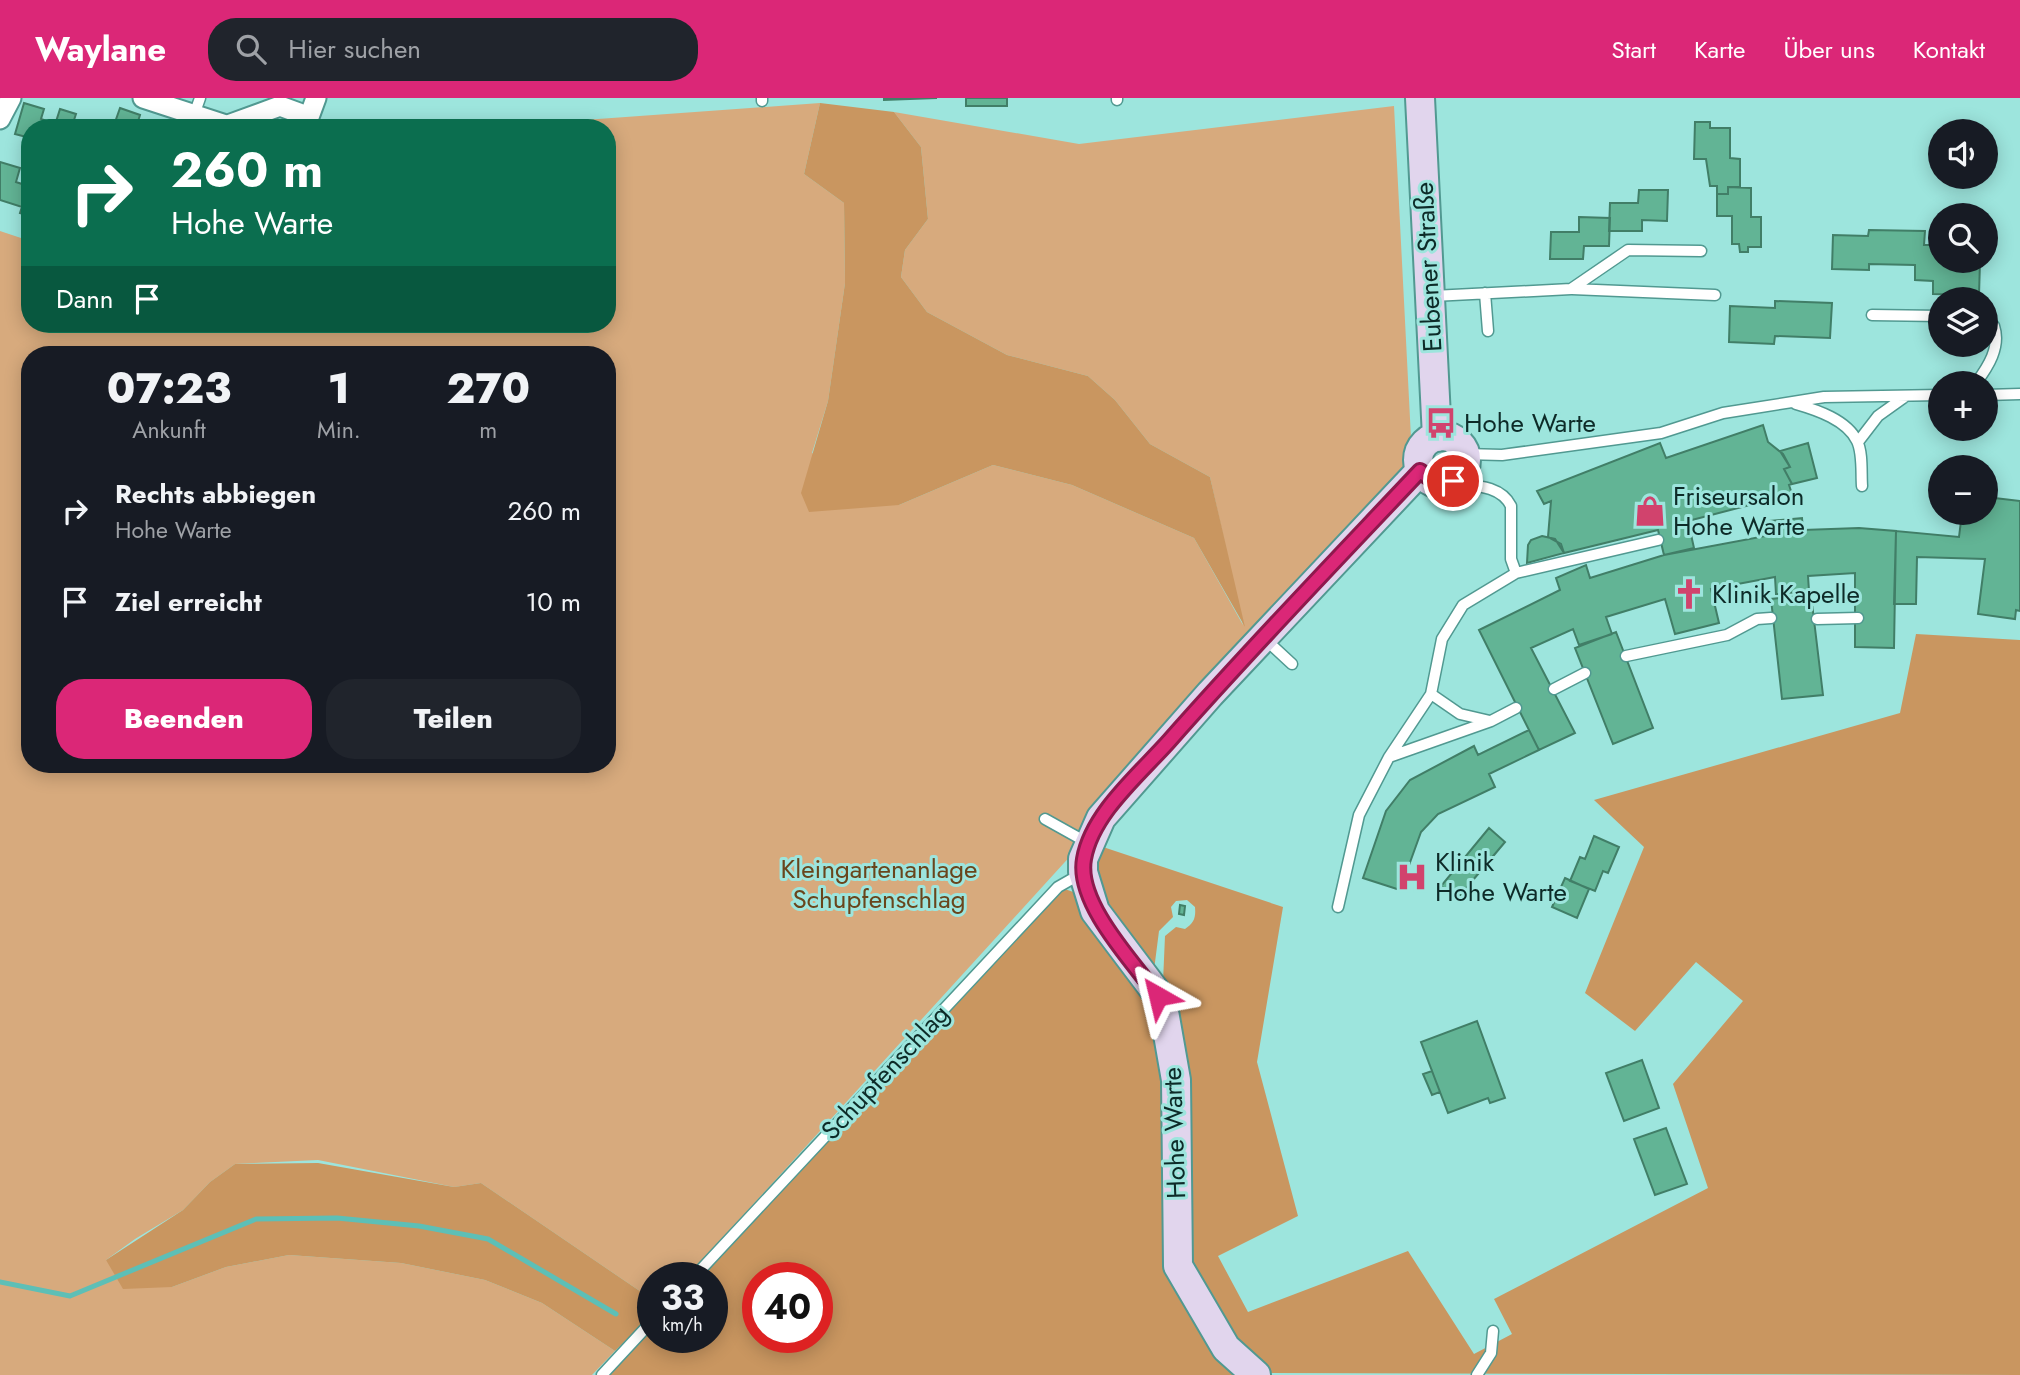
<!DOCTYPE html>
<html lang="de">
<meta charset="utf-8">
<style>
:root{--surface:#171b24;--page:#20242c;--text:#f1f3f6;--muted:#9ea1a6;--accent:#db2777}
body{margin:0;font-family:Jost,sans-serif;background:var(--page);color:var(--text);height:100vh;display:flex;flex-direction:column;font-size:26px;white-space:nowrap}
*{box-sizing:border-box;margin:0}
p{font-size:23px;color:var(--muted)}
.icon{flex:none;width:38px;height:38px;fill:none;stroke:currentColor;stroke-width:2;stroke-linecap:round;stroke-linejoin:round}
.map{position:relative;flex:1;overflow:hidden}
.side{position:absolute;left:21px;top:248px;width:595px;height:427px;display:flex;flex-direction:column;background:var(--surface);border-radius:28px;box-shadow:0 4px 18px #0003}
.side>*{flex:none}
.banner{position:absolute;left:21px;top:21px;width:595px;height:214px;border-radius:28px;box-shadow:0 4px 18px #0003;background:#0b6e4f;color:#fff;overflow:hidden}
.tools{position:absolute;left:1928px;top:21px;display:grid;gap:14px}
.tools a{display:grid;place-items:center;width:70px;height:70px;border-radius:50%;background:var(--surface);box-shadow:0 4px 18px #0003;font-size:35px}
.speed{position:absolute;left:637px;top:1164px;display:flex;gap:14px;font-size:35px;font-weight:700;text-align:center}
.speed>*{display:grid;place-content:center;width:91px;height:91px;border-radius:50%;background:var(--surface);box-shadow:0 4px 18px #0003;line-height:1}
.speed small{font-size:18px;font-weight:400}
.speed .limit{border:10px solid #d22;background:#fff;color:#111}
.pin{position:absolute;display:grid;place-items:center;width:60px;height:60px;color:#fff;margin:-30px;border:4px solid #fff;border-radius:50%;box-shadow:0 2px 7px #0007}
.me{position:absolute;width:77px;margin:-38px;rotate:323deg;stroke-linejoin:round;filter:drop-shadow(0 0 5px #0008)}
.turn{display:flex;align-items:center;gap:24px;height:147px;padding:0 35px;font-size:32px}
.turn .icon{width:91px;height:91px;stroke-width:2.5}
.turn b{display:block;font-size:49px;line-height:60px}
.then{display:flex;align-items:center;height:66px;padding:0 35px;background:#0003;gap:14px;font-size:26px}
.eta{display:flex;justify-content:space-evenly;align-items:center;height:119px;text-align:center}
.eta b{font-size:42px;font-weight:800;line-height:49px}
.primary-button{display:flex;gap:14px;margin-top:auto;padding:14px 35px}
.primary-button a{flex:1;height:80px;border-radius:28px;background:var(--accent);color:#fff;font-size:28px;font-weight:800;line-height:80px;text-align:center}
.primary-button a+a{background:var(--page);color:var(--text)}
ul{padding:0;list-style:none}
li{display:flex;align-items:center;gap:21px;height:91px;padding:0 35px}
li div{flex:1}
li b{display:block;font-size:26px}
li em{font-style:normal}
header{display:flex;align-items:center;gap:42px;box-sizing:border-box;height:98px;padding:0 35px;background:var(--accent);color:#fff}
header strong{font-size:33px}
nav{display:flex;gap:38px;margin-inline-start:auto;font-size:24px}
.search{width:490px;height:63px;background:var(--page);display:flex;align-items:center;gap:18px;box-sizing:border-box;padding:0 24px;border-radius:28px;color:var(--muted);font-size:26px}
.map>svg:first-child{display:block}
</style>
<header>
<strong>Waylane</strong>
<div class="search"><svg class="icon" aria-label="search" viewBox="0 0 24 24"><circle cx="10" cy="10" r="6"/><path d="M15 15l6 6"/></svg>Hier suchen</div>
<nav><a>Start</a><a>Karte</a><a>Über uns</a><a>Kontakt</a></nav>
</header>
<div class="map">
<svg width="2020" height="1277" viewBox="0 0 2020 1277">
<rect width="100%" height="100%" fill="#9de5dd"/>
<path fill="#d7aa7d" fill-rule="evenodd" d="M820,5L804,76L844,105L845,185L828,303L812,355L899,407L993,367L1072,387L1194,440L1243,527L1210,379L1150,346L1115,302L1088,278L1007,257L927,214L901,179L905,152L928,121L921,49L894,14L1079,46L1394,8L1411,340L1418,368L1074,754L687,1179L653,1180V1202L481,1085L454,1089L318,1062L235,1066L210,1084L183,1112L135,1141L106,1162L172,1189L226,1169L289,1157L401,1165L485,1182L542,1205L615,1253L592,1277H0V133L30,143V226H607V30H475ZM30,257H607V667H30Z"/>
<path fill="#c99660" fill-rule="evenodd" d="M820,5L894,14L921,49L928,121L905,152L901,179L927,214L1007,257L1088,278L1115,302L1150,346L1210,379L1245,529L1194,440L1072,387L993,367L899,407L809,414L801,395L828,303L845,185L844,105L804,76Z
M1916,536L2020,542V1277L1267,1275L1234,1242L1188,1164L1163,884L1165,838L1176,829L1185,831C1194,825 1196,820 1195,809L1187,802L1176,803L1171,809L1173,819L1159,833L1154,872L1104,798L1090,773L1097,747L1283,809L1257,964L1298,1118L1218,1158L1248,1214L1408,1153L1474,1256L1512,1236L1494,1201L1708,1090L1673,986L1743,903L1696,864L1635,933L1585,895L1644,749L1594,702L1900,615Z
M1062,790L1076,795L1154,905L1167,984L1164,1166L1242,1277H610L653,1230V1239H712V1180L700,1179ZM758,1180H817V1239H758Z
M318,1065L454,1089L481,1085L653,1202V1216L615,1253L542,1205L485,1182L401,1165L289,1157L226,1169L172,1189L123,1191L106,1162L183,1112L210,1084L235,1066Z"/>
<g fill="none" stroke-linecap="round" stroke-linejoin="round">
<path stroke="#5dbfb6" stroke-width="5" d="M0,1184L70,1198L256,1121L337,1120L419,1128L488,1141L616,1216"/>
</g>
<path fill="#62b495" stroke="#417e67" stroke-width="2" d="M884,0H937L884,2Z
M966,0H1007V8H966Z
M24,5L44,11L41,21L55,26L54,30H30V40L15,36Z
M120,10L140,17L136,30H113Z
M60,11L76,16L73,25L89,30H54Z
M1695,24H1710V30H1730V60L1740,61V89H1728V96H1717V88H1710L1706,61H1694Z
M0,64L20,70L16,84L28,88L22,109L0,102Z
M30,83V118L20,115Z
M1728,89L1751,90V119H1761V149H1748V154H1740L1739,146H1732V118H1717V96H1728Z
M1639,92H1668L1667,123L1642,122V133H1609L1610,105H1638Z
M1579,119L1610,120L1609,148H1584L1583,161H1550L1551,134H1579Z
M1869,132L1925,133L1924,147H1941V163H1980L1979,197L1933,196V183L1915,182V167L1869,166V172L1832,171L1833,137L1868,138Z
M1775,203L1832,205L1830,240L1775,238L1774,246L1729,244L1730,208L1775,210Z
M1763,327L1768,344L1783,356L1790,369L1784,371L1792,386L1789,387L1792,396L1688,423L1694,450L1664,457L1658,432L1564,455L1561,446L1548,439L1551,403L1544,406L1537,393L1660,345L1666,360Z
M1808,345L1817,380L1792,386L1784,371L1790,369L1780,353Z
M1986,399L2020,403V513L2016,512L2015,521L1978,516L1985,461L1917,459L1916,506H1894L1896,433L1959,439L1962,415H1986Z
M1802,420L1803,432L1859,430L1896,433L1894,550L1855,549V475L1808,478L1809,493L1776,496L1775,479L1711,491L1719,525L1675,536L1665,501L1606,519L1612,536L1579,547L1573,531L1531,550L1575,635L1539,652L1479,532L1560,492L1556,480L1586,467L1590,480L1664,457L1771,437L1770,423Z
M1542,438L1555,441L1564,455L1527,465L1528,447L1531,442Z
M1811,497L1823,597L1782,601L1771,501Z
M1616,534L1653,630L1613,646L1575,550Z
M1529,632L1539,652L1489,676L1495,689L1438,716L1421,734L1400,792L1363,780L1386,713L1410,682L1474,648L1478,657Z
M1489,730L1505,744L1457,801L1441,788Z
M1594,738L1619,749L1608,775L1603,773L1595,793L1570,783L1580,759L1585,761Z
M1565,780L1589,791L1577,820L1552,809Z
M1180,807L1185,808L1184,817L1179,816Z
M1477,923L1505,1000L1490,1005L1488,1000L1448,1015L1421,944Z
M1642,962L1659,1010L1624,1023L1606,975Z
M1432,973L1440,994L1432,997L1423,976Z
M1666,1030L1687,1086L1655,1097L1634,1041Z"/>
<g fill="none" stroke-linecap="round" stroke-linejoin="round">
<defs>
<path id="lane" d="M1117,0V2
M762,3V0
M194,17L200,0
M1572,191L1715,197
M1485,195L1488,233
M1433,198L1571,191L1628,152L1701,153
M1872,217L1941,218
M1976,285C1988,269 2001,249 1994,228L1986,222
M1986,297L2020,296
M1796,306C1817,312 1847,322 1857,343C1863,355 1861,375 1862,388
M1858,344L1878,318L1906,298
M1465,356L1502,357L1661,335L1723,315L1824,299L1941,297
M1516,475L1658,442
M1817,521L1858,520
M1264,540L1292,566
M1626,558L1727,537L1757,521L1771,520
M1554,591L1585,575
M1431,596L1460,616L1490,623
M1389,659L1491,623L1516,610
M1045,721L1088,745
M1338,809L1359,717L1389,659L1431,596L1442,541L1463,507L1516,475L1511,461V408C1500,386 1472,388 1450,385
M693,1180L1058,789L1079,777
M602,1277L653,1222
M1477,1277L1491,1255L1493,1233"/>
<path id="street" d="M143,0L235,30
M0,21L11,0
M228,27L280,8L299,15L304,30
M305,30L316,0"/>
<path id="secondary" d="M1420,0L1437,339
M1418 362a24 24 0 1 1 48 0a24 24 0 1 1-48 0Z
M1256,1277L1226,1250L1178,1168L1176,982L1162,902L1095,813L1083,774V761L1101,720L1210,596L1420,373"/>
</defs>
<use href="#lane" stroke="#519991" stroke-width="13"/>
<use href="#street" stroke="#519991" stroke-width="23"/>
<use href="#secondary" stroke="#519991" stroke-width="32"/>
<use href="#lane" stroke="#fff" stroke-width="10"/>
<use href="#street" stroke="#fff" stroke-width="19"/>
<use href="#secondary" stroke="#e1d5ed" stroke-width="28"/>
</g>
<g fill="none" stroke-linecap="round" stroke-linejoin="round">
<defs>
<path id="route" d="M1158,898C1133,864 1076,805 1084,761C1092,715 1140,676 1170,642C1251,550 1336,462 1420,373L1436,385L1453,383"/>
</defs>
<use href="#route" stroke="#8e194d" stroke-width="18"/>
<use href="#route" stroke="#db2777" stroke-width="12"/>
</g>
<defs>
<symbol id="bus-bare" viewBox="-9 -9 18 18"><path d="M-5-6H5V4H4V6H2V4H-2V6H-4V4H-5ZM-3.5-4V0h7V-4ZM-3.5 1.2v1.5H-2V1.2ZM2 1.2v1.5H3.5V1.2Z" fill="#d1436d" stroke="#9de5dd" stroke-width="2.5" paint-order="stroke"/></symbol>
<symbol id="shop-bare" viewBox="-9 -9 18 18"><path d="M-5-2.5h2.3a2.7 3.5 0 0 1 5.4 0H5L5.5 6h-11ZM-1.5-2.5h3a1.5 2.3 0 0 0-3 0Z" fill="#d1436d" stroke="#9de5dd" stroke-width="2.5" paint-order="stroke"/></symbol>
<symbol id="church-bare" viewBox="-9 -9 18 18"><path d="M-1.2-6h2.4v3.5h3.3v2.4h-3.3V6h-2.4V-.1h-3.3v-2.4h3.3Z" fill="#d1436d" stroke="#9de5dd" stroke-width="2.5" paint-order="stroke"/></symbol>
<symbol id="hospital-bare" viewBox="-9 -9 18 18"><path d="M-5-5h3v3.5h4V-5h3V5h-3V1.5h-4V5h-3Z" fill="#d1436d" stroke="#9de5dd" stroke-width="2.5" paint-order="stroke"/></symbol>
</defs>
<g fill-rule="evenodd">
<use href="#bus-bare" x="1419" y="303" width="44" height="44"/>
<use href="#shop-bare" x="1628" y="391" width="44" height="44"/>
<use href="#church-bare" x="1667" y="474" width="44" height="44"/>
<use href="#hospital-bare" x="1390" y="757" width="44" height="44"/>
</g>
<g text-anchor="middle" stroke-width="6" stroke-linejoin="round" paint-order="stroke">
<g font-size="26" fill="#0d2b28" stroke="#9de5dd">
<text transform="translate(1428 169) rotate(-93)" y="9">Eubener Straße</text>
<text transform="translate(885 974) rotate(-47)" y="9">Schupfenschlag</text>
<text transform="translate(1174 1035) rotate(-92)" y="9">Hohe Warte</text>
</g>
<g font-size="26" fill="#0d2b28" stroke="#9de5dd" text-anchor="start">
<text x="1464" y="334">Hohe Warte</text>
<text x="1673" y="407">Friseursalon<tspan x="1673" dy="30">Hohe Warte</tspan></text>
<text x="1712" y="505">Klinik Kapelle</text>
<text x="1435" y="773">Klinik<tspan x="1435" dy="30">Hohe Warte</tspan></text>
</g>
<g font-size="26" fill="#69451c" stroke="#9de5dd">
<text x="879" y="780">Kleingartenanlage<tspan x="879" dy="30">Schupfenschlag</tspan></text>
</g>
</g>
</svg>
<div class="tools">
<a><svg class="icon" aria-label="sound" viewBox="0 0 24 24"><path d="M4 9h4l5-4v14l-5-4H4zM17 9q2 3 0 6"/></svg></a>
<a><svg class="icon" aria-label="search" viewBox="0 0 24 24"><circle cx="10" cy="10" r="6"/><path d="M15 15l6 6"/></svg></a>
<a><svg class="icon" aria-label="layers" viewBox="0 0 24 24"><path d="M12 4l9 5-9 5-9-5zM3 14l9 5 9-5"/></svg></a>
<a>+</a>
<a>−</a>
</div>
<div class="speed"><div>33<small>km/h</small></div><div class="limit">40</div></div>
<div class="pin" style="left:1453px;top:383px;background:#d93025"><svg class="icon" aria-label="arrive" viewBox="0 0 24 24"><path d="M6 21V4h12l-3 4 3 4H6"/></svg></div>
<svg class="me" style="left:1158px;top:898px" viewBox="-20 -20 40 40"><path d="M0-17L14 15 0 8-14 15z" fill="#db2777" stroke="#fff" stroke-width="4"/></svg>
<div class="banner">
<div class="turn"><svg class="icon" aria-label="right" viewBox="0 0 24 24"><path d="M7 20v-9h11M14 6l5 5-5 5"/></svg><div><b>260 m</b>Hohe Warte</div></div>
<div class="then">Dann<svg class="icon" aria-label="arrive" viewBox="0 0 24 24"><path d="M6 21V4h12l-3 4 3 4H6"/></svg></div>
</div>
<section class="side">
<div class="eta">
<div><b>07:23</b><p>Ankunft</p></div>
<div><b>1</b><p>Min.</p></div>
<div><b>270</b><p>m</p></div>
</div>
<ul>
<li><svg class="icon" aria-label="right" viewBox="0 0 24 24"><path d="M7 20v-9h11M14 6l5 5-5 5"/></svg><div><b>Rechts abbiegen</b><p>Hohe Warte</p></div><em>260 m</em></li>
<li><svg class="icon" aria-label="arrive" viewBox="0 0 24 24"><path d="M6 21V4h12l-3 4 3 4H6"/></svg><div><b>Ziel erreicht</b></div><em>10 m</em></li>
</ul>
<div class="primary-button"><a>Beenden</a><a>Teilen</a></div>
</section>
</div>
